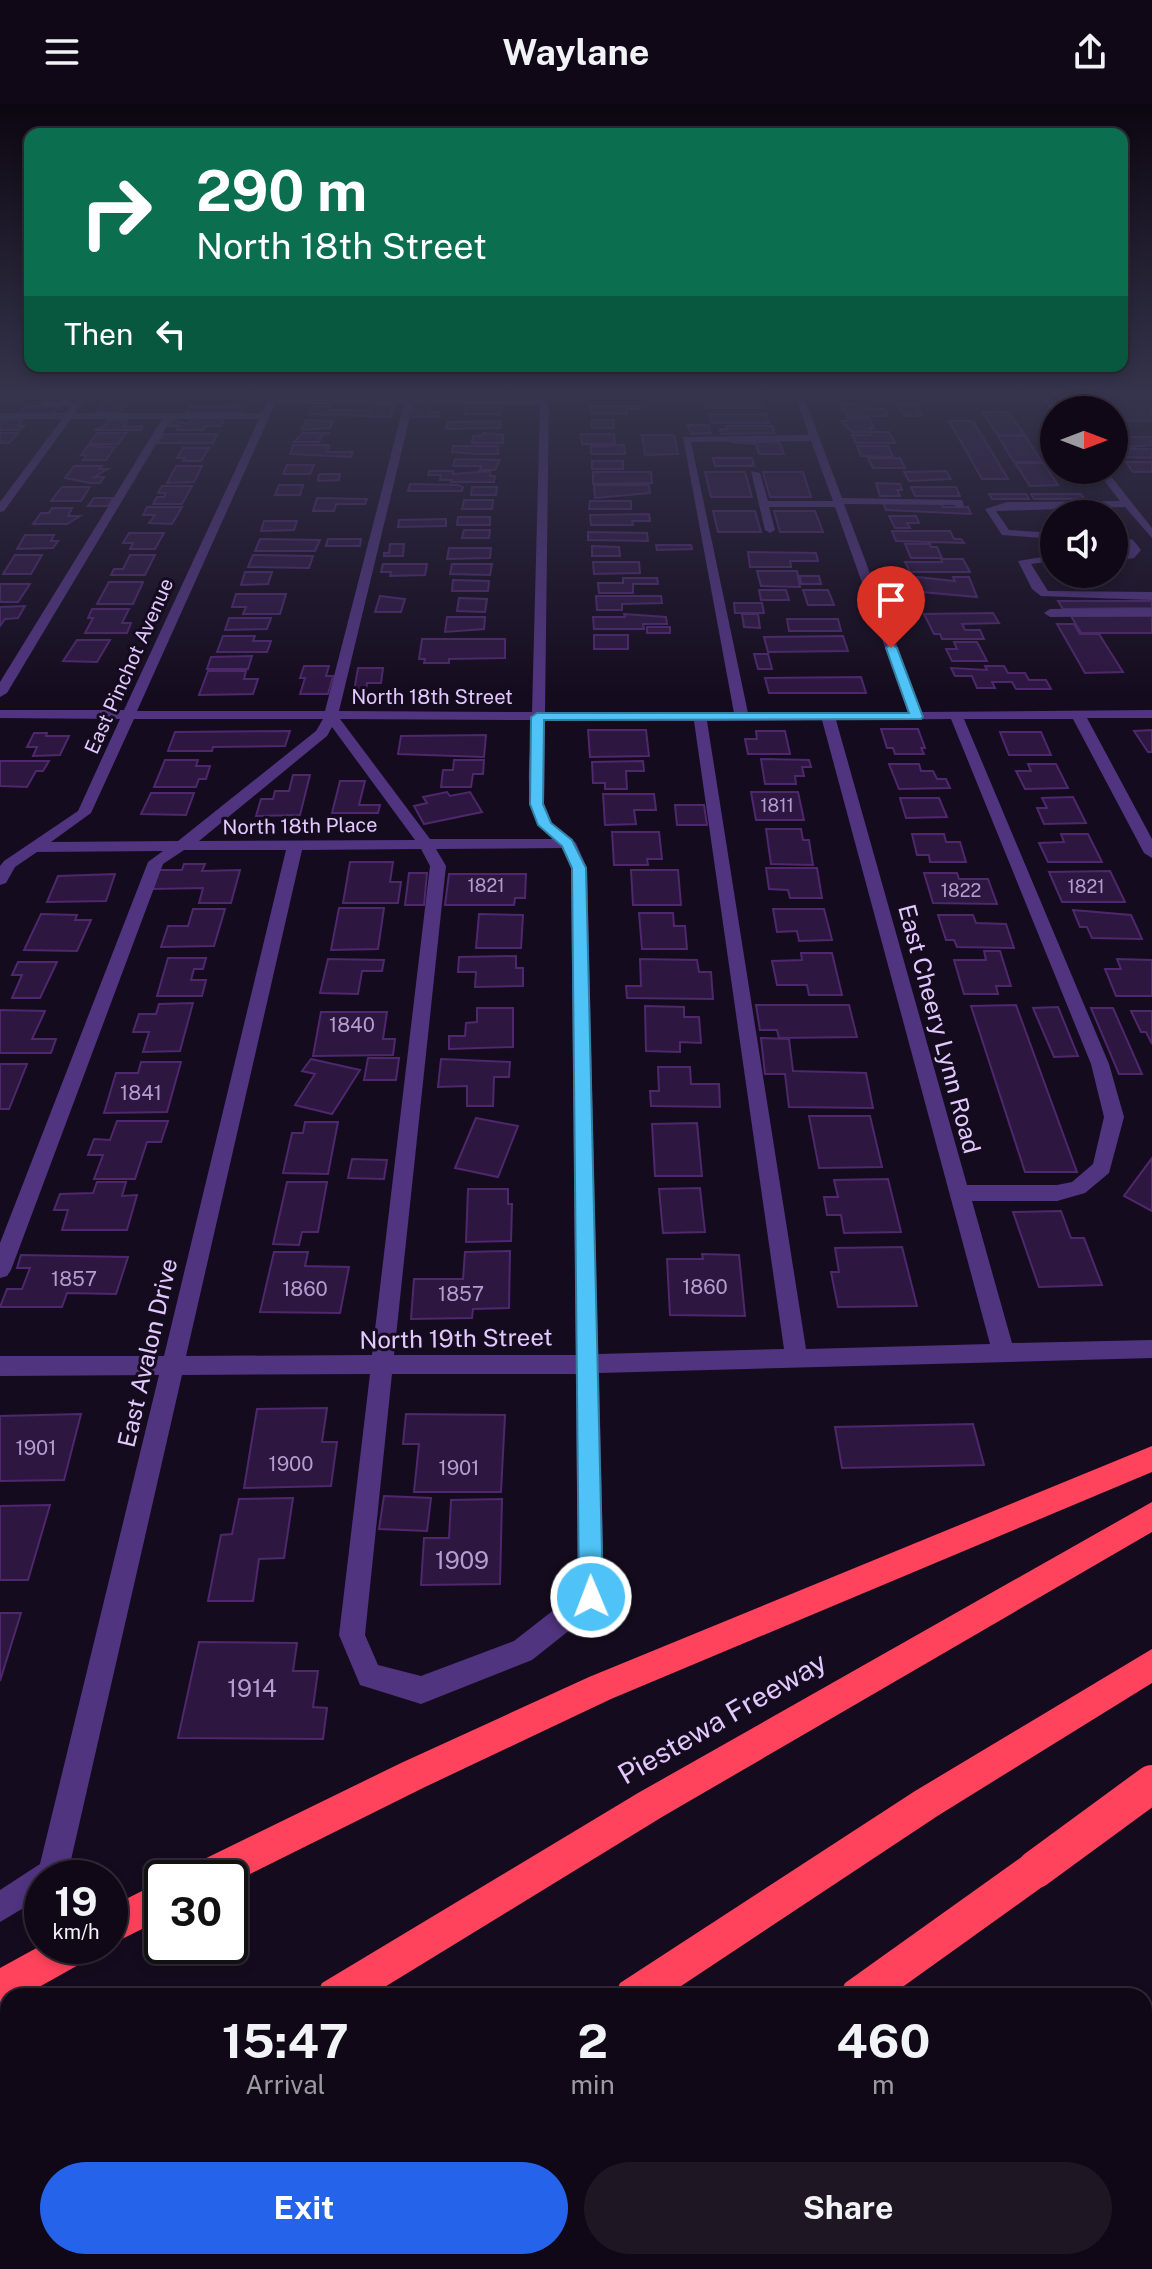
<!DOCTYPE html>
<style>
:root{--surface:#100816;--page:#1e1623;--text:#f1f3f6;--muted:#9c9aa1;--line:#302935;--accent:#2563eb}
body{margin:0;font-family:"Public Sans",sans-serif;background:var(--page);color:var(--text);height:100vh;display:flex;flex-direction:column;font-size:30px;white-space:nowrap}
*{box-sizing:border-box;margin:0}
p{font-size:26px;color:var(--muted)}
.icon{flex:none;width:44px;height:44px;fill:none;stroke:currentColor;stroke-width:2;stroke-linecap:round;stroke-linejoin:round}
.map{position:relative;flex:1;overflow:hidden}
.sheet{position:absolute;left:0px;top:1884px;width:1152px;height:282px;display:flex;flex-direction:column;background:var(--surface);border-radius:24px 24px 0 0;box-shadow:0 4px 12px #0003,0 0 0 2px var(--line)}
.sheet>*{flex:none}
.hud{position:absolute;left:24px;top:24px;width:1104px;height:244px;border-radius:16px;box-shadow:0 4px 12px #0003,0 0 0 2px var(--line);background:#0b6e4f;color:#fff;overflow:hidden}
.needle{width:52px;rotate:90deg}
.tools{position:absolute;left:1040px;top:292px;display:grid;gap:16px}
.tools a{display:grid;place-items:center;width:88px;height:88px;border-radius:50%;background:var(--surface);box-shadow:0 4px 12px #0003,0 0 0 2px var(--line);font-size:40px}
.speed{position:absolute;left:24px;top:1756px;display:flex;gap:16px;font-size:40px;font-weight:700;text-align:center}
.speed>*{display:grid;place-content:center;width:104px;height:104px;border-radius:50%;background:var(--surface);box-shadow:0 4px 12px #0003,0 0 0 2px var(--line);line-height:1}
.speed small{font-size:20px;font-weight:400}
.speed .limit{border:4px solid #111;border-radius:12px;background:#fff;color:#111}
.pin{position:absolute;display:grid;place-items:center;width:68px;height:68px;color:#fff;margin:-82px -34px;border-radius:50% 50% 50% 0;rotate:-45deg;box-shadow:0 0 8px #0007}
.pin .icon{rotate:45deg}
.me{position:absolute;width:88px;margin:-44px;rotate:359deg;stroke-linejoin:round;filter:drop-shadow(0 0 6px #0008)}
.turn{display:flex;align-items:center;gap:28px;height:168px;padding:0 40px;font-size:36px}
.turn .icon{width:104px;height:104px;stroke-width:2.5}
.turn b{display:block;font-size:56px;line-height:68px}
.then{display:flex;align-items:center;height:76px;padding:0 40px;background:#0003;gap:16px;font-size:30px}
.eta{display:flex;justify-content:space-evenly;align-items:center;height:136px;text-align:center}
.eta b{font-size:48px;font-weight:700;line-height:56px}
.primary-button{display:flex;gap:16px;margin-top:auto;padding:16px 40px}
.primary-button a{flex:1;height:92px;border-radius:48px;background:var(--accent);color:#fff;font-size:32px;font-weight:700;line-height:92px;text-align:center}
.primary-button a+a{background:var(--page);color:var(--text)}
header{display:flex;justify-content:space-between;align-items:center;height:104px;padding:0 40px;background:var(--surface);font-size:36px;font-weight:700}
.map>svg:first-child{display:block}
</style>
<header><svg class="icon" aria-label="menu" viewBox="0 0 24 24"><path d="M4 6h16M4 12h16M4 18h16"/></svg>Waylane<svg class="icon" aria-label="share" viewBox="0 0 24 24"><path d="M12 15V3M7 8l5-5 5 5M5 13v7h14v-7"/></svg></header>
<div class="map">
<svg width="1152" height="2165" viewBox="0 0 1152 2165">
<rect width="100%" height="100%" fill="#150b1e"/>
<path fill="#2d1640" stroke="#4e276d" stroke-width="2" d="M379,288H443L442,292H378Z
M820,288H911L912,289L821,290Z
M946,288H1018L1023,296L979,298Z
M1097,288H1152V317H1114V306H1090L1077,291H1099Z
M110,290H149L144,296H129L119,309H95Z
M917,294L920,300L876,299L874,296Z
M706,295L761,296L763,304H707Z
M415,299H432L430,308H440L439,313H412Z
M858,299L867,305H885L888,312H847L841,300Z
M372,301H394L390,313L309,310L313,302H331L330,306H370Z
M898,301H916L922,312H904Z
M26,302H59L52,310H19Z
M245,302L242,309H185L189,303Z
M591,302H640L641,305H626L627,310L591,309Z
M466,303H501L500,310H465Z
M982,308H1008L1025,331H998Z
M709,310H766L769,319H711Z
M192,314H225L221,322H206L203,326H177L179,322H168L171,316L188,320Z
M847,314H869L874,324H870L872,328H852L841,317H849Z
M1,316H23L18,322H24L20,326H0Z
M108,316H128L124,323L142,322L141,326H94L104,323Z
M306,316L333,317L330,324L302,326Z
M592,316H614V324H592Z
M501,317L500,324L446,325L448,318Z
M949,317H973L1008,375H982Z
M688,321H708L711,329L691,330Z
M726,322H772L774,329L721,330L719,325H727Z
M870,328H889L895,339H856L852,331H871Z
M0,329H18L9,339H0Z
M97,329H126L118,340H89Z
M303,329H330L321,332L319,338H294Z
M483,329L503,331V339H472L473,332L483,331Z
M163,330H217L213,339H158Z
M581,330H614L615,340H582Z
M642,331H674L678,350L645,351Z
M998,332H1025L1042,358H1014Z
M1114,333H1152V341L1116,344Z
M730,338H779L784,350H759L756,340Z
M293,341H329L327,348H353L351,353L290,350Z
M624,341L625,350H591V342Z
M88,342L115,343L106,356H83L87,351H81Z
M453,342H498V350H478L452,348Z
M857,342H888L893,353L861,352Z
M183,344H209L201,357H183L185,354H177Z
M1116,345H1152V354L1123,353Z
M713,354H752L754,362H715Z
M868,354H900L905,364H873Z
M455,355L500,356L495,366H480L481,362H453Z
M592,357H623V365H592Z
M1126,358H1152V368H1133Z
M1015,359H1043L1058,381L1030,382Z
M287,361H314L310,370H283Z
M74,362H102L99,365H108L94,373H104L100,379H90L65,374Z
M176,362H202L194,378L167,379Z
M429,367H453V370L490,367V372H495L494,378H451L452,376H440L441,371H428Z
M946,367L951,375L909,377L904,368Z
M593,368H651L652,379L593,380Z
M705,368H745L752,393H711Z
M763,368H803L811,393H770Z
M319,370H340L339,376L318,377Z
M876,379L900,380L902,386H897L900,392H880Z
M410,380L458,381L463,383L462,387H408Z
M279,381H303L300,391H275Z
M594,381H649L650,389L595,394Z
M162,382H192L182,400H153L157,393H164L166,389H158Z
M62,383H90L81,397H51Z
M472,383H497L496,391H471Z
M911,383H956L960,392H915Z
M989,390H1026L1029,395H992Z
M1031,390H1081L1084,395H1034Z
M94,394H113L108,402H88Z
M317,394L367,395L365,400H336L334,407H313Z
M464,396H493L492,405H462Z
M590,397H631V405H589Z
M883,398L941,399L943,403H968L971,410L886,406Z
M147,403H182L172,420L149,419L155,411H143Z
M52,404H72L68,412H80L67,420H33L41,409H49Z
M713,407H755L761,428H718Z
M774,407H815L823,428H780Z
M649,410L650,417H632L633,421H591L590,411Z
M889,412H916L919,419H907L910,424H895Z
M458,413H490V421H457Z
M446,415V422L398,423L399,416Z
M264,417H297L294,426L261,427Z
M464,426H490L489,434H462Z
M892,427H950L954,435H961L964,439L896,437Z
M588,428L647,429L648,437L588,436Z
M129,429H164L155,445H130L133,439H123Z
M25,431H54L51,437H58L53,444L17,445Z
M260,435L320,436L315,447H255Z
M328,435H361L360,442H326Z
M390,440H404L403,452H384V449H389Z
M905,440H930L931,443H937L942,454H911Z
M656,441H691L692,445L657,446Z
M592,442L619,443L620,452H592Z
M449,444H491L490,454L447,455Z
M748,448L816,449L818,457H790L791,463H750Z
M15,451H42L31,470H3Z
M130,451H155L145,471H111L114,465H123Z
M253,451L313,452L309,464L248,463Z
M941,455H963L970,468H910L905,458H942Z
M593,458H639L640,469L594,470Z
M383,460H427L425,471L390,472L391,468H381Z
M452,460H492L490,471L450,470Z
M757,467H797L800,483L761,482Z
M245,468H272L268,480L241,481Z
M800,472H819L821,480H801Z
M917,473L955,477L953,473H969L977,493L922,488Z
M623,474H657L658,480H633V489H599L598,479H623Z
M453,476L489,477L488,487H452Z
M109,478H143L133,500H97Z
M0,480H30L18,498H0Z
M759,486H786L789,496H761Z
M803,486H828L834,501H808Z
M236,490H286L280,510H243L246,503H232Z
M380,492L405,495L401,508H375Z
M596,492H661L662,499L622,500V506H597Z
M459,494L487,495L485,508L457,507Z
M1058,497H1152V504L1063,505Z
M734,499H762L764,509H735Z
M25,502L18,514L5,515L0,522V503Z
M92,505H129L122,519H131L127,529H85L93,514H88Z
M993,509L999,519L962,520L965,526H980L984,535H942L940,530H934L924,510Z
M624,510L666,513L667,520H643L644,525H594L593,513H625Z
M742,510H758L760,524L744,523Z
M1071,512H1152V529H1081Z
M447,513H485L484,525L445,528Z
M229,514H271L267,525L225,526Z
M787,515H838L841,527H789Z
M1057,520H1074L1080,530H1099L1123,568L1085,569Z
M647,523H670V529H647Z
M594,531H628V545H594Z
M223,532H255L253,537H271L267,548H217Z
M843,532L848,547L768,548L764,533Z
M422,535H505V554L449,555V559H424L425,555H419Z
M77,536H110L97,558L63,557Z
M954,538H977L987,557H952L946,545H957Z
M754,550H768L772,565H758Z
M252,552L248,565H207L211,553Z
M304,562H329L326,572H333L328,590H300L305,574H300Z
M985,562H1004L1008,569H1025L1029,576H1046L1051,585H1016L1012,578H992L995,584H977L972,572H955L951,564L987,566Z
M358,564H383L381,579H367L365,593H353Z
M208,567H246L244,575H258L253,590L199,591Z
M861,573L866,589H769L765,574Z
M881,625H918L925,644H921L924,650H895L893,644H887Z
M588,626H646L649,652L590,653Z
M1152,626V648H1148L1134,627Z
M290,627L285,642L213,643L212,647H168L175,628Z
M756,627H785L790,650H748L745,635H757Z
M1000,628H1041L1051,651H1009Z
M34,629H47L46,632H69L60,651L33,652L37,643H27Z
M486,631L484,653L398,650L401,632Z
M761,655L809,656L811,663H802L804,672H795L796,680H765Z
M165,656H198L196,662H210L206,675H199L196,683H154Z
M454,656H484L483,670H473L471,683H441L443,666H453Z
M0,657H49L43,667H36L27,683L0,682Z
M643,657L644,667H626L627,685H605V679H593L592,658Z
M889,660H919L921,667H933L937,675H946L950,684L899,685Z
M1028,660H1056L1068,684L1025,685L1016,667H1031Z
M293,671H310L300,711L256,712L261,695H273L275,687H289Z
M340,677H365L359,701H380L378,709H332Z
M447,688L450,692L470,688L482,708L424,720L414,702L427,699L423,693Z
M751,688H798L804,716H756Z
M151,689H194L186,711L141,710Z
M603,690H654L656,706H634L636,720L605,721Z
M1073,693L1086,719L1044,720L1037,704H1047L1042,694Z
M900,694H939L947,713L906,714Z
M675,701H704L707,721H677Z
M766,725H801L803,736H809L813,761L771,760Z
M612,728H659L662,755H647L648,761H614Z
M912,730H944L946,738H960L966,758H930L929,751H917Z
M1061,730H1088L1102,758H1048L1039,739L1064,738Z
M350,758H393L390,778H401L398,799H343Z
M184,760H205L202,767L240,766L231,799H199L203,784L153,785L159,766H182Z
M766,764H817L822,794H790L788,786L769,785Z
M631,766H678L681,801H633Z
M1110,767L1125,798H1062L1049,768Z
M409,769H427L424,801H405Z
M924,769H957L959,775H988L997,800L933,799Z
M115,770L106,797L47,798L58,772Z
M449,770H526L525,794H515L514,801H445Z
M339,804H384L378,845L331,846Z
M193,805H225L214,842L161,843L168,822H188Z
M773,805H824L832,836L799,837L797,827L777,828Z
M1073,806L1131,811L1142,835L1092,834L1087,823H1080Z
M639,809H673L674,822H685L687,845H642Z
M41,810L77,811L75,816H91L77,847L24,846Z
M479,810L523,811L521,844H476Z
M938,811H973L976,819L1006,820L1014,844L957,843L954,836H946Z
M984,847H1000L1011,882H996L998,890H964L954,856H986Z
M801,849H832L842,891H809L807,881H777L772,857L802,856Z
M516,852V864H523V882L475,883L476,868H458L459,853Z
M168,854H206L203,865H194L191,876H206L202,892H157Z
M328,855L384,856L382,867H362L358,890L320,889Z
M640,855L697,856L699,868H711L713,895L627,894L626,882H641Z
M1117,855L1152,856V892H1116L1105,865H1121Z
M18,858H57L40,894H12L22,871H12Z
M193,899L180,947L143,948L149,928H133L139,910H156L159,900Z
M756,901H849L857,933L779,934L777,926H760Z
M1016,901L1077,1068H1025L971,902Z
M645,902L684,903V913H699L701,939L680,938V948L646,947Z
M1058,903L1078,952L1054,953L1033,904Z
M477,904H513V943L449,945V932H465L466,919L477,918Z
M1091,904H1113L1142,970H1119Z
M0,906L45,907L32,935H56L51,949H0Z
M1131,907H1152V940L1146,928H1141Z
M321,908H387L383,935H395L393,951L313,952Z
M761,934L789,935L793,967L866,969L873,1004L789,1003L785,970H765Z
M368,954H399L396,976H364Z
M311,955L360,966L332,1010L295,1001L315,970L302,967Z
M441,955L510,958L509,973H494L493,1002H467V982L438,983Z
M141,958H181L167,1008L104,1009L116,969H138Z
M0,960H27L9,1005H0Z
M658,963H690L691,980H719L720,1003L651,1002L650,987H659Z
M809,1012H870L882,1063L819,1064Z
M476,1014L518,1022L498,1073L455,1064Z
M117,1017H168L161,1038H147L135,1075H94L103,1051H88L94,1035L110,1036Z
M305,1018H338L328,1070L283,1069L292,1029H303Z
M697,1019L702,1072H655L652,1020Z
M1152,1054V1107L1124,1092Z
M352,1055L387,1056L384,1075L348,1074Z
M888,1075L901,1128L844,1129L841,1111H827L824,1093H838L834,1076Z
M97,1078H126L122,1092L137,1091L127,1126H62L68,1106H54L60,1090L93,1089Z
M287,1078H327L318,1128H302L299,1141L273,1140Z
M700,1084L705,1128L663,1129L659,1085Z
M468,1085H508V1100H512L511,1137L466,1138Z
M1061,1107L1071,1134H1084L1102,1181L1039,1183L1013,1108Z
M902,1143L917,1202L838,1203L831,1168H839L835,1144Z
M510,1147L509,1204L473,1205L472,1214L411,1215L414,1175H463L465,1148Z
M274,1148H308L305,1162L349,1163L340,1209L260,1208Z
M702,1150L739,1151L745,1212L670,1211L667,1155H703Z
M21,1151L128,1153L116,1190L67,1189L62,1203H0L7,1185H22L30,1164H17Z
M327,1304L322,1338H337L331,1382L244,1384L257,1305Z
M81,1310L64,1376L0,1377V1312Z
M406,1310L505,1311L501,1388H414L419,1340H403Z
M973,1320L984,1361L842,1364L835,1323Z
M384,1392L431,1394L427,1427L379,1425Z
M293,1394L284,1454L259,1455L253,1497H208L221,1431L232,1430L239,1395Z
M502,1395L500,1480L421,1481L424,1434H449L451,1396Z
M50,1401L28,1476H0V1402Z
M0,1509H21L0,1577Z
M199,1538L297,1539L293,1567H318L313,1603L327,1604L323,1635L178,1634Z"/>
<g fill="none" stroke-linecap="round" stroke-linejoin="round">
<path fill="#513480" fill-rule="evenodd" d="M48,288H57L51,296L74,297L81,288H90L75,309H262L272,288H280L278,294L540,295L541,288H549L545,608L734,609L683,333L809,331L794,288H802L842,394L962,396L964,401L959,404L954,401L844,400L922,608L1152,606V614H1087L1152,735V754L1144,749L1073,615H964L1109,960L1124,1013L1109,1069L1085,1089L1057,1097H972L1012,1239L1152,1236V1254L599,1269L604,1493L600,1502L532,1556L421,1600L360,1581L339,1531L370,1270L182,1271L68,1769L66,1774H42V1793L0,1818V1786L40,1760L159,1271L0,1272V1252H164L286,746H184L163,760L11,1166L7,1172L0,1174V1139L148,758L163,747L37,748L15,763L6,779L0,781V762L4,757L78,707L120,615L0,614V606H124L259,315H171L7,589L0,593V578L162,315H71L4,407L0,408V398L62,315H0V309H66L71,302L41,301ZM275,300H404L325,607H137ZM413,300L540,301L532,608L339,607ZM811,337L833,397H768L760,369L751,367L765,426L770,429L775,426L769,403H835L908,608L748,609L691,338ZM134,615H323L316,627L178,737L51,738L91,709ZM340,615L532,616C531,656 518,707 553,735H430ZM951,615L1091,960L1104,1013L1093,1060L1072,1078L1057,1081H967L836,616ZM545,616L694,617L784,1245L598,1250L587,764L576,739L552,719L544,700ZM822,616L990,1240L806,1245L707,617ZM332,623L415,736L199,737L327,632ZM562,744L571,764L576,1251H394L446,762L436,745ZM421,745L430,762L372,1251L186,1252L302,746ZM392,1270H576L578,1487L514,1537L421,1572L378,1561L365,1531Z
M1037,288H1046L1060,306L1052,308Z
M1096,366H1106L1152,424V434L1125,403L996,407L1009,426L1054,429V435L1002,431L985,405L1007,398L1120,397Z
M1114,430L1133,436L1141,446L1134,454L1114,457V451L1129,446L1125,440L1114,437Z
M1054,451V457L1031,460L1048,487L1152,488V496L1041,492L1032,485L1018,457Z
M1152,504V512L1050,513L1044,509L1050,505Z"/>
<path fill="#ff435c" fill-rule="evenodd" d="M1152,1342V1368L611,1595L425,1683L230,1780V1774H187L192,1761L401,1659L589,1573Z
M1152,1398V1428L662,1713L370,1892H316L322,1879L638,1689Z
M1152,1545V1579L939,1711L666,1892H614L620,1879L915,1687Z
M1036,1747L1049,1752L1054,1765L1049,1778L890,1892H839L845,1879L1023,1752Z
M162,1777V1815L110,1841V1803Z
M42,1841L94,1842L89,1855L23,1892H8V1899L0,1903V1864Z
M8,2061V2103L0,2106V2064Z
M200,2158H249L246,2165H197Z
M479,2158H526L523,2165H476Z"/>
<path stroke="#ff435c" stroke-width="38" d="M1036,1765L1152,1680"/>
</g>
<linearGradient id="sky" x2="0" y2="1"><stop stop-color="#0c0610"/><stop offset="0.49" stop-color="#35344c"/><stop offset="1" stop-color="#35344c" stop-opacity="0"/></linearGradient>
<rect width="1152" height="591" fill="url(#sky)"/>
<path fill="#4fc3f7" stroke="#337fa1" stroke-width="2" d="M891,540L897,544L923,613L921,615L544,616L543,700L551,719L572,736L586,764L603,1493L599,1501L591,1504L583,1501L579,1493L572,764L562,742L538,721L530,700L531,613L537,609H909L886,544Z"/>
<g text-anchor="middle" stroke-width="6" stroke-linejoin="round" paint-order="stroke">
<g font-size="18" fill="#b59ccf">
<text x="777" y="708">1811</text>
<text x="486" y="788">1821</text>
<text x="1086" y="789">1821</text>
<text x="961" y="793">1822</text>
</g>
<g font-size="20" fill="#e2c8ff" stroke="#150b1e">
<text transform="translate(129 562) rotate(-66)" y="7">East Pinchot Avenue</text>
<text x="432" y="600">North 18th Street</text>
<text transform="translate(300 722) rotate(-1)" y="7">North 18th Place</text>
</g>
<g font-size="20" fill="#b59ccf">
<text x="352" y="928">1840</text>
<text x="141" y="996">1841</text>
<text x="74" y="1182">1857</text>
<text x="705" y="1190">1860</text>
<text x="305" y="1192">1860</text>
<text x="461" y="1197">1857</text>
<text x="36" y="1351">1901</text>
<text x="291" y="1367">1900</text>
<text x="459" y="1371">1901</text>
</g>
<g font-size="24" fill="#e2c8ff" stroke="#150b1e">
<text transform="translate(939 925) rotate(75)" y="8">East Cheery Lynn Road</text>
<text transform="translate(456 1235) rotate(-1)" y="8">North 19th Street</text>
<text transform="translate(148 1249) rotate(-77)" y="8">East Avalon Drive</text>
</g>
<g font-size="24" fill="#b59ccf">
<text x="462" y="1465">1909</text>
<text x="252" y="1593">1914</text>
</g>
<g font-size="28" fill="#e2c8ff" stroke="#150b1e">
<text transform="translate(722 1614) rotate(-30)" y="10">Piestewa Freeway</text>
</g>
</g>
</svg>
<div class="tools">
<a><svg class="needle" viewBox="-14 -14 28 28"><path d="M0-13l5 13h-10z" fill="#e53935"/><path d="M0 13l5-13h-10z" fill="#9c9aa1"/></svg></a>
<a><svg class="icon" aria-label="sound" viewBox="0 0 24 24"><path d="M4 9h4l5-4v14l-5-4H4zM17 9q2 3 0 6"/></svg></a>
</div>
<div class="speed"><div>19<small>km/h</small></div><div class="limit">30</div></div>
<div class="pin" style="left:891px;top:544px;background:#d93025"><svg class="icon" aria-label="arrive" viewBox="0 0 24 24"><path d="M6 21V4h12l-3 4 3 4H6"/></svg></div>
<svg class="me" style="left:591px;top:1493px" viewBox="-20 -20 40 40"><circle r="17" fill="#4fc3f7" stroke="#fff" stroke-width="3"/><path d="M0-11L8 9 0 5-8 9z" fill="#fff"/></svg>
<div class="hud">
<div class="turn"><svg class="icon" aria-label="right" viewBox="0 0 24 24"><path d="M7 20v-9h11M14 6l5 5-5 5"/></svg><div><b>290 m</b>North 18th Street</div></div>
<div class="then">Then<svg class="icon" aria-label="left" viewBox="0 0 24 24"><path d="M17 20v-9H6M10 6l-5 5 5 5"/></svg></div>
</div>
<section class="sheet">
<div class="eta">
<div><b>15:47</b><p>Arrival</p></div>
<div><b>2</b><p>min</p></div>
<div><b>460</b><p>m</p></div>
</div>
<div class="primary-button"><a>Exit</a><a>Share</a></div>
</section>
</div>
